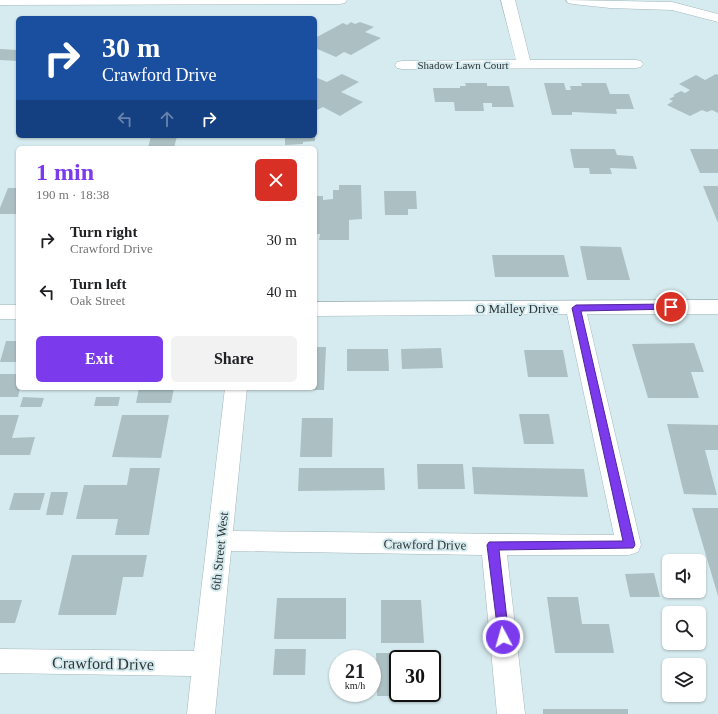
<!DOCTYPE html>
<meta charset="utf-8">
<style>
:root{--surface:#fff;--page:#f2f2f2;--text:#202124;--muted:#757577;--accent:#7c3aed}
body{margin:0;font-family:Georgia,serif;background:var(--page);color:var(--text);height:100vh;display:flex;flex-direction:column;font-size:15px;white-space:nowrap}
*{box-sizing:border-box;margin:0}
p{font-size:13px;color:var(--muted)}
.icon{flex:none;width:22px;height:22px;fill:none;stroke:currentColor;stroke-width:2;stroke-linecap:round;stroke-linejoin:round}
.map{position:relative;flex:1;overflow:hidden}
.sheet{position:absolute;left:16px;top:146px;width:301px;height:244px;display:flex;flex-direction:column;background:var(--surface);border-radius:6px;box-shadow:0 1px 3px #0004}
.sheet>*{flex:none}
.hud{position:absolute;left:16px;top:16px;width:301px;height:122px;border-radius:6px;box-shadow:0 1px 3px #0004;background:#1a4fa0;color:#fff;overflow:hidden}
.buttons{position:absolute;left:662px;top:554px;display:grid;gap:8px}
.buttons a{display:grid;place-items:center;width:44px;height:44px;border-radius:6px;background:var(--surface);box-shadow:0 1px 3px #0004;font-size:20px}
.speed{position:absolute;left:329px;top:650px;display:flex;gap:8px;font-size:20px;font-weight:700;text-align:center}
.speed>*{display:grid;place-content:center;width:52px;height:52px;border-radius:50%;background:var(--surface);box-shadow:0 1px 3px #0004;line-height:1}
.speed small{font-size:10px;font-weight:400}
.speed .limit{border:2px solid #111;border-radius:6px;background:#fff;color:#111}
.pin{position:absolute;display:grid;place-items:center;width:34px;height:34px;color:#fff;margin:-17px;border:2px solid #fff;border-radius:50%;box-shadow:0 1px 4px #0007}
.me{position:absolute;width:44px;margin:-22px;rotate:354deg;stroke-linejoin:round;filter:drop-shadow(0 0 3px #0008)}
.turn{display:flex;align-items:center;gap:14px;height:84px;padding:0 20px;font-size:18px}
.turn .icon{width:52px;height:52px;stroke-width:2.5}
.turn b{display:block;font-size:28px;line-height:34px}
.lanes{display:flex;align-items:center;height:38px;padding:0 20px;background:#0003;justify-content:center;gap:20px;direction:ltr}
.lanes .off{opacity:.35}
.round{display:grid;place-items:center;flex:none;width:42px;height:42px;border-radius:6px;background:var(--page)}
.head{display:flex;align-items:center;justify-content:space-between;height:68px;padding:0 20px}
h1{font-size:24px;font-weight:600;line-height:30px;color:var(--accent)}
.primary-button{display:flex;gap:8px;margin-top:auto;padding:8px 20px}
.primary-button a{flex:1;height:46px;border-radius:6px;background:var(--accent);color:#fff;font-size:16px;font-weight:600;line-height:46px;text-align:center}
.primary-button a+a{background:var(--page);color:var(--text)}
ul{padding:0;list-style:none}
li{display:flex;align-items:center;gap:12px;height:52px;padding:0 20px}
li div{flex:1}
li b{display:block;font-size:15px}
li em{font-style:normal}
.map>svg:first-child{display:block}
</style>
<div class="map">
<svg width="718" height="714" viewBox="0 0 718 714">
<rect width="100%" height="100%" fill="#d6ebef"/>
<path fill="#acc0c4" d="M351,22L355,24L360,22L374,27L365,32L381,38L351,55L344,52L336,57L315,48V38L343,23L347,25Z
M0,49L18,50V61L0,60Z
M342,74L359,82L341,92L363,102L340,116L323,107L315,111V77L327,82Z
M716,74L718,75V113L712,110L707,112L702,110L690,116L667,105L673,101L669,99L675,96L673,95L681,91L685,93L690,90L679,84L696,75L705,80Z
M465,83H487V86H509L514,107H492V103H483L484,111H455L454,102H435L433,88H460V86H466Z
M544,83H564L566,90H571L570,86H582L581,83H606L610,94H629L634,109H616L617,114L572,112V115H552Z
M151,136H177L174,148H148Z
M285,136H315V141L303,142V144L285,145Z
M570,149H615L617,155L633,156L637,169L610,168L612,174H590L589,168H574Z
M690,149H718V173H700Z
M339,185H361L362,219L349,220V240H319L320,234H315V196H323V200L333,199V190H339Z
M703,186H718V223Z
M8,188H18V214H0V208Z
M384,191H416L417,209H408V215H385Z
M580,246L621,247L630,280H587Z
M492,255H564L569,277H495Z
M6,341H18V362H0Z
M694,343L704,372H691L699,398H648L632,344Z
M315,347H326L324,390H292V388H315Z
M441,348L443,368L402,369L401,349Z
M347,349H388L389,371H347Z
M524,350H563L568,377H528Z
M0,374H18V388H20L18,397H0Z
M139,388H174L171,403H136Z
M23,397L44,398L41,407H20Z
M96,397H120L118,406H94Z
M519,414H549L554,444H524Z
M0,415H19L12,438L35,437L30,455H0Z
M122,415H169L161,458L112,457Z
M302,418H333L332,457H300Z
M667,424L718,425V450H705L717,495L684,494Z
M417,464H463L465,489H418Z
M472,467L584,469L588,497L474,494Z
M130,468H160L149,535H115L118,519H76L84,485H127Z
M299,468H384L385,490L298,491Z
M51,492H68L63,515H46Z
M14,493H45L40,510H9Z
M692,508H718V596Z
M72,555H147L143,577H123L116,615H58Z
M654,573L660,597H630L625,574Z
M547,597H578L582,624H609L614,653H555Z
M277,598H346V639H274Z
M0,600H22L15,623H0Z
M381,600H421L424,643H381Z
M275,649H306L305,675H273Z
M376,653H415V659H398V693H416L417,696H377Z
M543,709H628V714H543Z"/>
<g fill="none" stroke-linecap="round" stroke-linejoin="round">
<defs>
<path id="street" d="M501,0H515L530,60H636L641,61L643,64L641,67L636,68L402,69L397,68L395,65L397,62L402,61L516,60Z
M718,300V314H587L641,545L638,552L629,555H507L525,714H497L482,555L231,551L215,714H187L191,676L0,673V649L194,651L225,388H247L233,531L614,535L567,314L315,316V302Z
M0,305H18V319H0Z"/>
<path id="secondary" d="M0,0H347L345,3L340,4L0,5Z
M566,0L672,2L718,14V22L672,10L610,8L573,4L568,3Z"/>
</defs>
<use href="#street" stroke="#a3b7bb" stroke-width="1"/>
<use href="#secondary" stroke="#a3b7bb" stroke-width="1"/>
<use href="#street" fill="#fff" fill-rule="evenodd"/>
<use href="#secondary" fill="#fff" fill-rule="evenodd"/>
</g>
<path fill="#7c3aed" stroke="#51269a" d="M671,304L674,305V309L581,311L635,545L633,548L499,550L509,637L507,641L503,642L499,641L487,545L489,542L623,541L572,308L576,305Z"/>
<g text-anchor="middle" stroke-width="4" stroke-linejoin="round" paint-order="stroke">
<g font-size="11" fill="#2e3637" stroke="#d6ebef">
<text x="463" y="69">Shadow Lawn Court</text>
</g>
<g font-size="13" fill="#2e3637" stroke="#d6ebef">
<text x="517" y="313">O Malley Drive</text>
<text transform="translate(425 544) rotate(1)" y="5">Crawford Drive</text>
<text transform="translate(219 551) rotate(-84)" y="5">6th Street West</text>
</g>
<g font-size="16" fill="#2e3637" stroke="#d6ebef">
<text transform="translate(103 663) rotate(1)" y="6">Crawford Drive</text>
</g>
</g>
</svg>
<div class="buttons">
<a><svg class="icon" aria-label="sound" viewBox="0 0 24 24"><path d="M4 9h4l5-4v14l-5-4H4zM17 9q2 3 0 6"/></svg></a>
<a><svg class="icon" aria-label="search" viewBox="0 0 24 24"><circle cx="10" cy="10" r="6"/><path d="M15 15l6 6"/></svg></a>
<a><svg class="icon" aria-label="layers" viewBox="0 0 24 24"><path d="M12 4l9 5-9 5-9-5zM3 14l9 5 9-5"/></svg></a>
</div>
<div class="speed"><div>21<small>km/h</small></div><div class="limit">30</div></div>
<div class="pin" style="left:671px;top:307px;background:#d93025"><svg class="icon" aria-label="arrive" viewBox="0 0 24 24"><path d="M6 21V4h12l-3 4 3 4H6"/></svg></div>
<svg class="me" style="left:503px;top:637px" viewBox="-20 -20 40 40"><circle r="17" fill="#7c3aed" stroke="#fff" stroke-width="3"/><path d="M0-11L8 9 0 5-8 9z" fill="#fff"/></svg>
<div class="hud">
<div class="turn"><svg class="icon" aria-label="right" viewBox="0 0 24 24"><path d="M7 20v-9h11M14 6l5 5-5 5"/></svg><div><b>30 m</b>Crawford Drive</div></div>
<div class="lanes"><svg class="icon off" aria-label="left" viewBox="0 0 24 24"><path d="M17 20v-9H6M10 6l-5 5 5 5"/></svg><svg class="icon off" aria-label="ahead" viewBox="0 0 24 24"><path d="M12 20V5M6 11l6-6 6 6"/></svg><svg class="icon" aria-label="right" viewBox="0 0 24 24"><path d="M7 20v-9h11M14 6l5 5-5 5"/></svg></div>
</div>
<section class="sheet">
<div class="head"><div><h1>1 min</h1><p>190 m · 18:38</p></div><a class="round" style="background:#d93025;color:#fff"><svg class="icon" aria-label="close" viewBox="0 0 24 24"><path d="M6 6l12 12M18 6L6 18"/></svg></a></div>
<ul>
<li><svg class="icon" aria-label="right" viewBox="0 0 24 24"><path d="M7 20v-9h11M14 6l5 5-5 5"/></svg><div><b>Turn right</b><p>Crawford Drive</p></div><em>30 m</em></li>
<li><svg class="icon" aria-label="left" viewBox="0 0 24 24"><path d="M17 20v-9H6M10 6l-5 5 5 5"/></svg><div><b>Turn left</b><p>Oak Street</p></div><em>40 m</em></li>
</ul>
<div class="primary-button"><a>Exit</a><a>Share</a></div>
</section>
</div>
